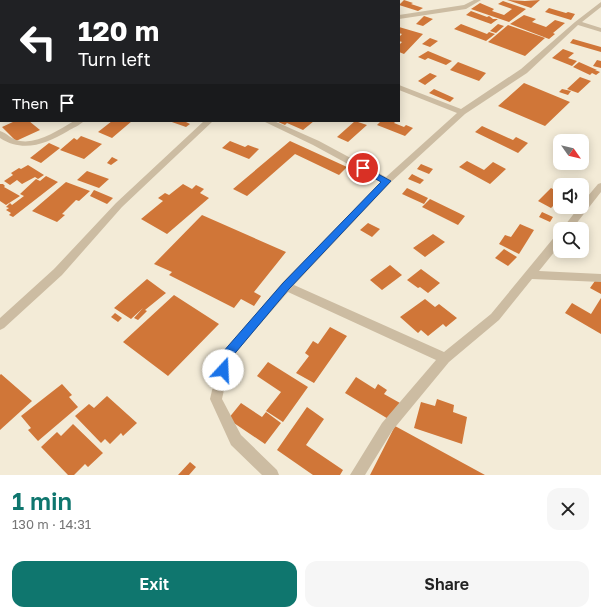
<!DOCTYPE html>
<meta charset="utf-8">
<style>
:root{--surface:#fff;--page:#f6f6f6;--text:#222;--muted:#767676;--accent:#0f766e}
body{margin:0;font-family:"Golos Text",sans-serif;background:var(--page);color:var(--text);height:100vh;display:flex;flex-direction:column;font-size:15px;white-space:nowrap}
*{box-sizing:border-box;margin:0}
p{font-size:13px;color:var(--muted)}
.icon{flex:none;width:22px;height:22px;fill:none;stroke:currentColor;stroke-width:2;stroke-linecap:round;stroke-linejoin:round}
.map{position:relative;height:475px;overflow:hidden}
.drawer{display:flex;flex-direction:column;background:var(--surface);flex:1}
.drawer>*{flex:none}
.hud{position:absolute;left:0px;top:0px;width:400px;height:122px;box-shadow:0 2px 10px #0003;background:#202124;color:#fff;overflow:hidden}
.needle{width:26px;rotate:124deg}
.controls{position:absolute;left:553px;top:134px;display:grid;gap:8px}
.controls a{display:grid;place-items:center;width:36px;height:36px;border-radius:8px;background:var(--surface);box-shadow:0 2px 10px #0003;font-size:20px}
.pin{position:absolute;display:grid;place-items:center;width:34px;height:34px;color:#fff;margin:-17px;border:2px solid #fff;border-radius:50%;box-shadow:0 1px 4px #0007}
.me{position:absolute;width:44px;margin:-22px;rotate:20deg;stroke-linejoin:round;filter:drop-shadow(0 0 3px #0008)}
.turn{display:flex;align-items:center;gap:14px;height:84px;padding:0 12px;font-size:18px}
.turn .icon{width:52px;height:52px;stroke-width:2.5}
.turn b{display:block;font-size:28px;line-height:34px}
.then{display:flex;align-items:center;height:38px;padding:0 12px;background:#0003;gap:8px;font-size:15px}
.round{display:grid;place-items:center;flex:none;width:42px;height:42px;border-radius:12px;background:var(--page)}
.overview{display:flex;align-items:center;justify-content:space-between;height:68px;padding:0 12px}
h1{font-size:24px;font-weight:600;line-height:30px;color:var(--accent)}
.button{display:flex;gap:8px;margin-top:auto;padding:8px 12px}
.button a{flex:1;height:46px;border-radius:12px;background:var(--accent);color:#fff;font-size:16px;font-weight:600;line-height:46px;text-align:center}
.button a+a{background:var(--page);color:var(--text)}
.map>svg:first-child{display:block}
</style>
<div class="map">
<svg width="601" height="475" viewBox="0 0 601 475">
<rect width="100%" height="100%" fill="#f3ebd7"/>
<path fill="#d07638" d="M404,0L413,3L411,4L423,8L418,11L399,5Z
M507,0L525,1L540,0L531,8Z
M503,1L526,9L509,22L471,9L480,3L494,9L492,11L504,15L512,9L498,4Z
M549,8L566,13L568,12L575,14L571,20L545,12Z
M471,11L487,17L489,16L493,19H498L491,24L466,15Z
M524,15L536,19L532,22L546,27L555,20L565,23L553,33L555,34L549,39L510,24Z
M424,16L433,19L423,26L416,24Z
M461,24L487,34L489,32L495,34L486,41L454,29Z
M498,24L504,26L496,33L490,31Z
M508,25L545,38L525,56L488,42Z
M399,27L423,34L404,54L399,52V45L402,42L399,41V37L402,34L399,33Z
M430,38L438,41L430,47L422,44Z
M573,39L601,47V52L570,43Z
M563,49L574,53L568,58L577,61L572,66L552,58Z
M428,51L452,61L446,65L428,58L425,60L418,57Z
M597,60L601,61V68L593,66Z
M458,62L486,73L479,81L450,70Z
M579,62L597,70H595L600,72L596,75L592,73L590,75L573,67Z
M430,73L437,76L425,85L418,81Z
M580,77L591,81L578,93L567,89Z
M524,83L570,102L545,126L498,106Z
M434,89L454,98L450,102L429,93Z
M562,89L571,91L568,95L559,92Z
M15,121H29L40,130L16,141L2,127Z
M112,121H132L112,138L98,132Z
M169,121H187L186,122L190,124L186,127Z
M276,121H314L303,130L287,123L285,125Z
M355,121L367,125L348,142L337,137Z
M381,121H396L394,123L404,127L406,125L413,128L405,136L377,125Z
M482,126L513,140L516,137L528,143L518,153L475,132Z
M81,136L102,144L84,159L60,150L74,138L77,140Z
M230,141L245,147L248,145L259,149L249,159L222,148Z
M290,141L347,167L339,175L295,154L247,196L233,189Z
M49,143L60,148L41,163L30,158Z
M112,157L118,160L111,165L107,163Z
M467,161L484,170L493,162L506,169L490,184L459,167Z
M421,164L433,169L429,174L417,169Z
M28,165L44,175L38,179L35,177L22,184L17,180L10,185L4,181L13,175L11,173L19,168L21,169Z
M87,171L109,179L99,188L77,180Z
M412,174L424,180L420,184L408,179Z
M46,176L58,182L13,217L9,215L11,213L6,210L9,208L6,207L10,203L12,205L24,196L20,194L36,179L40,181Z
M66,182L90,191L79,201L76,200L62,214L65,215L57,222L32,211Z
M0,184H3L5,186L4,187L20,196L6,205L0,201Z
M183,184L192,189L196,185L204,189L200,193L209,198L167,234L141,219L163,201L158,198L165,193L169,195Z
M407,188L428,198L424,204L402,194Z
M551,188L560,193V199L551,208L538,201Z
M94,190L113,198L107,204L90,196Z
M430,199L465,216L458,225L422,207Z
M542,212L553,217L550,222L539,217Z
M202,215L286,252L254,292L261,296L254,306L241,299L234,308L169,275L172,272L154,264Z
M368,223L380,229L372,237L360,230Z
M520,224L534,230L519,254L499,244L505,235L511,237Z
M433,234L445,242L425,257L413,248Z
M504,249L517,257L508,266L495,258Z
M390,265L402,275L382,290L370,280Z
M421,269L440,283L428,293L420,287L418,288L407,280Z
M597,278L601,280V294L590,288Z
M147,279L166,293L145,310L147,311L138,320L134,318L143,308L131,319L114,308Z
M174,295L219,324L168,376L123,342Z
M601,298V334L565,313L572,303L591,314Z
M425,299L435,307L439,304L457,318L446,327L443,324L428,336L421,330L418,333L400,317Z
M115,313L122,318L118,322L111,317Z
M330,327L347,336L314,383L296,373L309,356L305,353L313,341L318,344Z
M268,362L308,387L283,422L266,411L281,392L257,376Z
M1,374L32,401L0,430V375Z
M356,377L375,389L378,384L387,390L384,394L400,403L390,420L345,393Z
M62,384L72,395L69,397L78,407L38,441L28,430L31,428L21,416Z
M107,396L137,423L123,436L121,433L110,444L105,439L101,443L75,416L89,404L94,408Z
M437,399L454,405L453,412L467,417L462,444L414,428L421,402L435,406Z
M241,403L262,417L266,412L281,423L265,444L228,419Z
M307,407L324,419L306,445L343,470L340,475H313L277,450Z
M73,424L103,453L88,467L85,464L74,475H68L41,447L57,432L61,436Z
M395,426L485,475H370Z
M190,462L196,467L189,475H178Z"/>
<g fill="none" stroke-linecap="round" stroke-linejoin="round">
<path fill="#ccbca2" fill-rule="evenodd" d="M474,0H481L466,9L399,19V15L464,5Z
M601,2V7L582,22L601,28V32L578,25L527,73L465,114L390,183L294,285L444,352L491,314L556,235L560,234V245L539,271L601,274V282L532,279L499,320L449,362L392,431L365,475H350L382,423L436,360L288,292L231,358L222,399L241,435L277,470L279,475H262L231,445L210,399L220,356L282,283L381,182L313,145L263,121H274L319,141L386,177L457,113L399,90V85L461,109L521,69L575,22Z
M74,121H84C80,125 73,128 68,131C46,144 23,153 0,138V131C7,133 12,140 20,141C39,144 58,130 74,121Z
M204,121H213L122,207L62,275L4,328L0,330V318L54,269L116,203Z
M601,183V192L572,229H562L579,207H582V203L598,184Z"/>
</g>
<path fill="#1a73e8" stroke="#114b97" d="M363,166L391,181L289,289L231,358L227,374L223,375L219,374L217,370L222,353L283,283L381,182L360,170V167Z"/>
</svg>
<div class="controls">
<a><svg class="needle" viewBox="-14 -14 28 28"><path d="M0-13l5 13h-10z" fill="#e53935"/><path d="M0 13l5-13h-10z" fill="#767676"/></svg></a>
<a><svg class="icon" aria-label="sound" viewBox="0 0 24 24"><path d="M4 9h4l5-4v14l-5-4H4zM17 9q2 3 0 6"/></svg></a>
<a><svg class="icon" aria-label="search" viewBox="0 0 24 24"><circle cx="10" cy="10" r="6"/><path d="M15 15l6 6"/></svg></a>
</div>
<div class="pin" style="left:363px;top:168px;background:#d93025"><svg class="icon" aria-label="arrive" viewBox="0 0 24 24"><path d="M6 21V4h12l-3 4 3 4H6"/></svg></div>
<svg class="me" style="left:223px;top:370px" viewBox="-20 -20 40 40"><circle r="19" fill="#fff"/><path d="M0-13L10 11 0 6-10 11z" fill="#1a73e8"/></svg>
<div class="hud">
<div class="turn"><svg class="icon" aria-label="left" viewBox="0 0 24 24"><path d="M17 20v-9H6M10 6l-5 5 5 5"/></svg><div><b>120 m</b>Turn left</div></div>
<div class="then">Then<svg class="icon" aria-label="arrive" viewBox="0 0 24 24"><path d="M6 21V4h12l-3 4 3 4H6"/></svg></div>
</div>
</div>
<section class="drawer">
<div class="overview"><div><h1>1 min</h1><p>130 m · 14:31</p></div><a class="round"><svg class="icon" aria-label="close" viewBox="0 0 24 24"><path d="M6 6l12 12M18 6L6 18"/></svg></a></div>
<div class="button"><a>Exit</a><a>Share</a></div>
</section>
